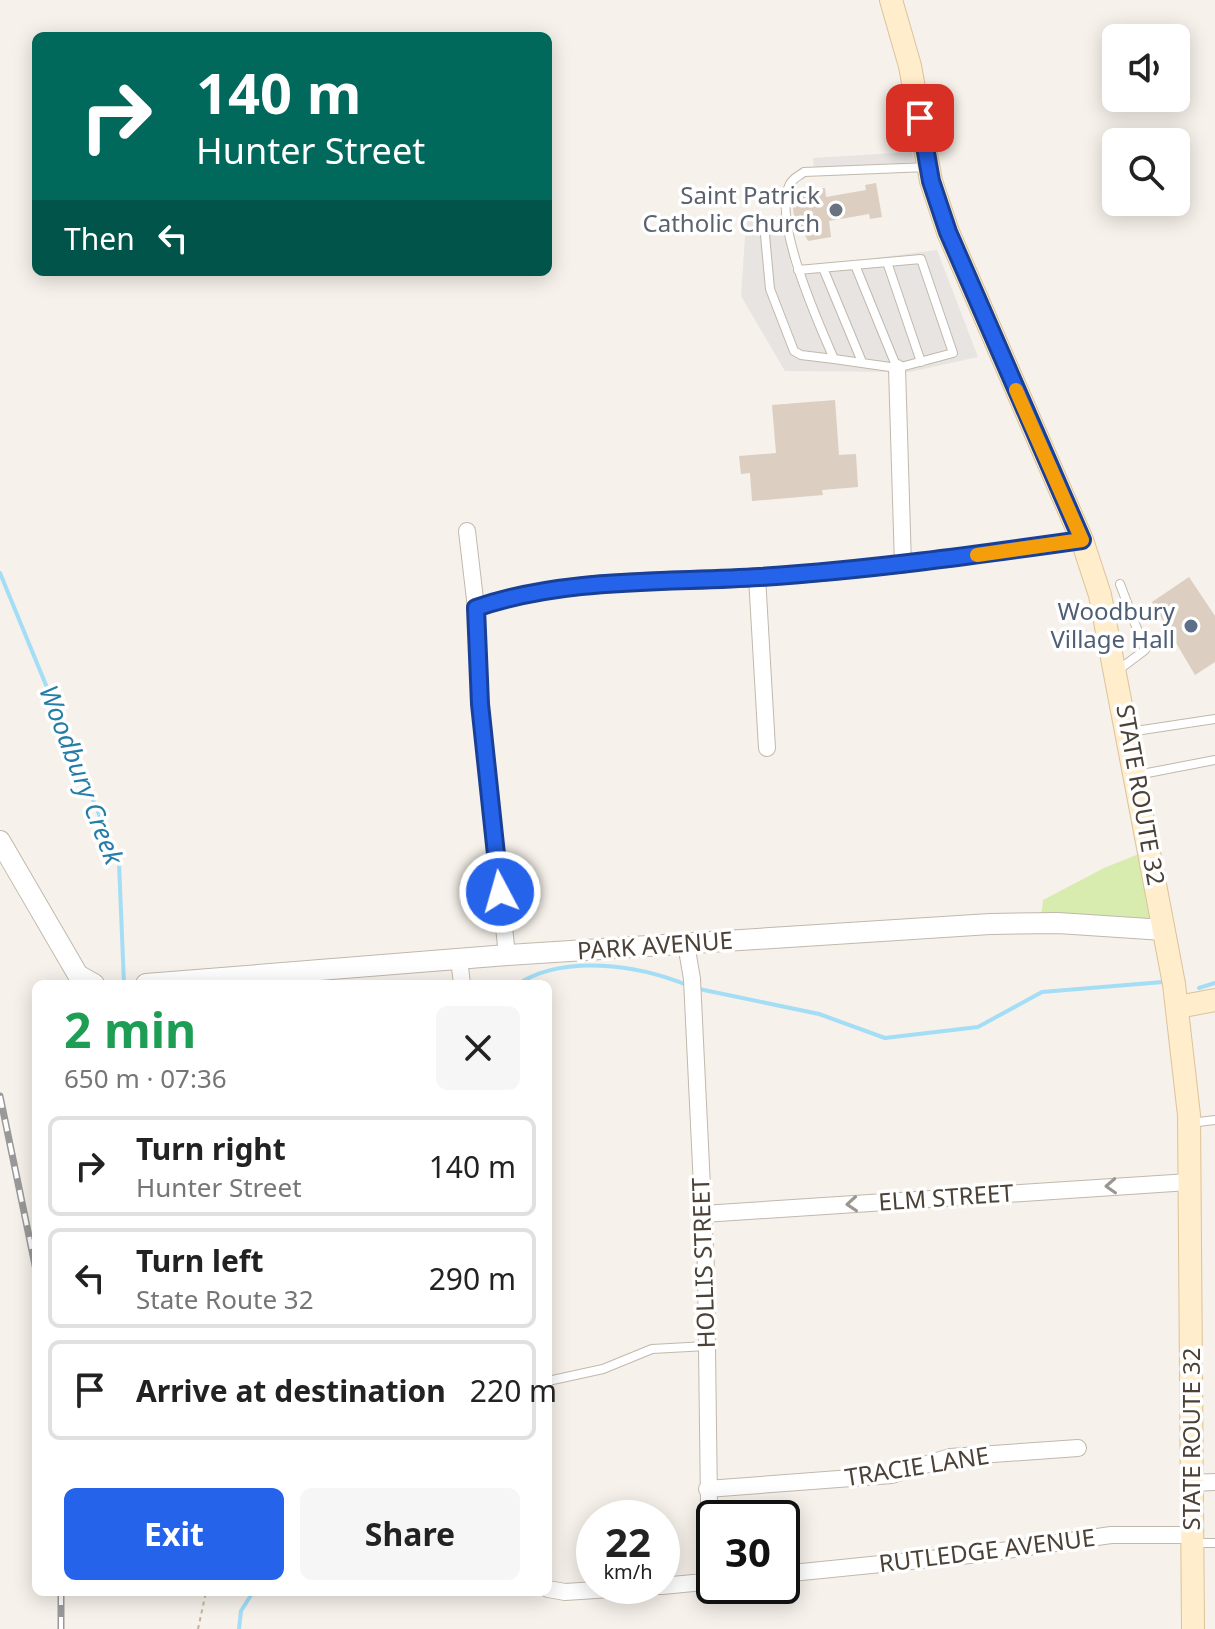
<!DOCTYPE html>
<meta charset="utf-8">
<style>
:root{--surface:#fff;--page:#f6f6f6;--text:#222;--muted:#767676;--line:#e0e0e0;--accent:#2563eb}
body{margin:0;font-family:"Noto Sans",sans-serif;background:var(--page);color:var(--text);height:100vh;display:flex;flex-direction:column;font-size:30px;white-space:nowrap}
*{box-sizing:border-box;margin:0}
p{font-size:26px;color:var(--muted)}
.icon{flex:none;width:44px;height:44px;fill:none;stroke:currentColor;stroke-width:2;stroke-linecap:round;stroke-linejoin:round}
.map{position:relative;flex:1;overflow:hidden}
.panel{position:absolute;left:32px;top:980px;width:520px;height:616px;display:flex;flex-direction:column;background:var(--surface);border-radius:12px;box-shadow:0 4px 20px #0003}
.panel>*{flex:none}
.banner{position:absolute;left:32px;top:32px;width:520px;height:244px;border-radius:12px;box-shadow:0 4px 20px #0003;background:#00695c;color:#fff;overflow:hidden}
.buttons{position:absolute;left:1102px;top:24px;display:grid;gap:16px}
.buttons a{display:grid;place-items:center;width:88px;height:88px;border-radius:12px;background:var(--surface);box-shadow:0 4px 20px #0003;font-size:40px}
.speed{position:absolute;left:576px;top:1500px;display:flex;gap:16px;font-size:40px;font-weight:700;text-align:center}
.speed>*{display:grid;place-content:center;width:104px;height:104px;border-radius:50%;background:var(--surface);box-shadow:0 4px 20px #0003;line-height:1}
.speed small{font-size:20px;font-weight:400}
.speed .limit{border:4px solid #111;border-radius:12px;background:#fff;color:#111}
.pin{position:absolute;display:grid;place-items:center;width:68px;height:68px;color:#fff;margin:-34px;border-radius:16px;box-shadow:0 4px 12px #0006}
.me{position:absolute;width:88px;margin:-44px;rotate:354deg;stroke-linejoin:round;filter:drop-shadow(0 0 6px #0008)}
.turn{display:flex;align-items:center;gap:28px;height:168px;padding:0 32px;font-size:36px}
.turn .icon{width:104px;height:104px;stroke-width:2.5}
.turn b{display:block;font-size:56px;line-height:68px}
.then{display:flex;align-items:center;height:76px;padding:0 32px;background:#0003;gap:16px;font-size:30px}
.round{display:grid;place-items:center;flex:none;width:84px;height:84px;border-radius:12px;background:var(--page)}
.head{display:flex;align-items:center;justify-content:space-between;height:136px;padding:0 32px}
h1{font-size:48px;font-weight:700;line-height:60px;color:#1e9e55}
.cta{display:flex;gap:16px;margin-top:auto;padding:16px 32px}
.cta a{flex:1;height:92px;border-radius:12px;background:var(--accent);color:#fff;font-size:32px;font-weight:700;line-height:92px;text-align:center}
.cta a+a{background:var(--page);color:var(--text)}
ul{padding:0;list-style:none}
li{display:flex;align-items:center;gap:24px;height:100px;margin:0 16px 12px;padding:0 16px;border:4px solid var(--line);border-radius:12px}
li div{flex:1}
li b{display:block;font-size:30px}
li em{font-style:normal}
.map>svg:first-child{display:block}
</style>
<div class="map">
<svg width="1215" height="1629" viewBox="0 0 1215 1629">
<rect width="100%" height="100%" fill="#f6f1ea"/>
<path fill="#d8ecb0" d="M1144,852L1159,923L1041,917L1043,900L1104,868Z"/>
<path fill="#e7e4e2" d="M912,152L915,162L814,168L813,158Z
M783,215L792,269L937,250L978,357L910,372L785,371L741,296L746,222Z"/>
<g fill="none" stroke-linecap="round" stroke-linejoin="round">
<path stroke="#a3ddf6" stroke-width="4" d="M0,573L119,863L124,984
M518,984C564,954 638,965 687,985
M1199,988L1215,983
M699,989L819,1014L885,1038L978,1027L1042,992L1163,982
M239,1629L241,1611L253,1592"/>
</g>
<path fill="#dccec1" d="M876,183L882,217L870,219L869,214L829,221L831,237L808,241L802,229L795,226L793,207L800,202L802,191L825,188L826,197L866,190L865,185Z
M835,400L839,455L856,454L858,487L822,490L823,495L752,501L750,473L741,474L739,456L776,453L772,405Z
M1189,577L1215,616V662L1195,675L1152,602Z"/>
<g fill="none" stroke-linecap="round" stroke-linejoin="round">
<defs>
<path id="service" d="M788,219L767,228L765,235L770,289L794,351L801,355L834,359
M887,262L921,362
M855,265L897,368
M823,268L862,362
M798,270L921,259L953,353L897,368L834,359C819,324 771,219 790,184C793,178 799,176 804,172L928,167
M1117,671L1145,650L1120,584
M1129,732L1215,719
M1137,775L1215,760
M1190,1123L1215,1120
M548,1381L603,1369L652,1349L707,1346
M1192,1543H1215"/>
<path id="minor" d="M897,368L903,565
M467,531L476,608L480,704L507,955
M757,577L767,748
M476,608C570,575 679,582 779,576C880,569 981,554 1082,540
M686,944L692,979L706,1270L710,1582
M459,959L462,984
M703,1214L1189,1182
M1192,1483L1215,1482
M707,1489L892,1475L950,1457L1078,1448
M782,1574L980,1554L1111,1535H1191
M662,1586L714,1581
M548,1589L565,1592L657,1586"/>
<path id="tertiary" d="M0,841L78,975L94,984
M146,984L507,955L990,924L1058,923L1164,930"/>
<path id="secondary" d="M891,0L910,66L931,181L948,232L1082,540L1100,595L1174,984L1189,1115L1193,1629
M1178,1007L1215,1000"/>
</defs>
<use href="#service" stroke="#c2b8ac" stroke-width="10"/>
<use href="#minor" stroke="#c2b8ac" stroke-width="18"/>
<use href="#tertiary" stroke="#c2b8ac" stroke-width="22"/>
<use href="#secondary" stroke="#dcc399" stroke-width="24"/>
<path stroke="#c5b29c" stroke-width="2" stroke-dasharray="4 4" stroke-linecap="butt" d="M198,1629L206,1592"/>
<use href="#service" stroke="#fff" stroke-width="8"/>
<use href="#minor" stroke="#fff" stroke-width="16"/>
<use href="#tertiary" stroke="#fff" stroke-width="20"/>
<use href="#secondary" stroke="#ffedcb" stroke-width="22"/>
<defs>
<path id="rail" d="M0,1096L36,1270
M61,1629V1592"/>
</defs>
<use href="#rail" stroke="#999" stroke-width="7"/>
<use href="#rail" stroke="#fff" stroke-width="4" stroke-dasharray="12" stroke-linecap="butt"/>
</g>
<defs><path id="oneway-chevron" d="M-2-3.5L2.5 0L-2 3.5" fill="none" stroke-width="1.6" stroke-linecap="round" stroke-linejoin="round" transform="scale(2)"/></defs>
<g stroke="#9c9691">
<use href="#oneway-chevron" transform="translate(1111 1186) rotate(177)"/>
<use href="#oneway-chevron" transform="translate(852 1204) rotate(176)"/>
</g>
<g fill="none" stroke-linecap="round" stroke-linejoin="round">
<defs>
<path id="route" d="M500,892L480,704L476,608C565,577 667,583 760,577C868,570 975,555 1082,540L948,232L931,181L920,118"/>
</defs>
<use href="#route" stroke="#184099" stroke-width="20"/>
<use href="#route" stroke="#2563eb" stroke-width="14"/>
<path stroke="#f59e0b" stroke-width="14" d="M977,555L1082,540L1016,390"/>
</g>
<circle fill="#6b7280" stroke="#fff" stroke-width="3" cx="836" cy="210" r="8"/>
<circle fill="#5c6f8a" stroke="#fff" stroke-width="3" cx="1191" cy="626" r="8"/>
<g text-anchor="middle" stroke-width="7" stroke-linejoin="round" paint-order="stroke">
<g font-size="24" fill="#5b616d" stroke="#fff" text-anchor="end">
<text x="820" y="204">Saint Patrick<tspan x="820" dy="28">Catholic Church</tspan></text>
</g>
<g font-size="24" fill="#4e5e75" stroke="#fff" text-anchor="end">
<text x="1175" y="620">Woodbury<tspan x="1175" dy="28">Village Hall</tspan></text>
</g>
<g font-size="24" fill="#4b4137" stroke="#fff">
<text transform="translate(1140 795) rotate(80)" y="8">STATE ROUTE 32</text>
<text transform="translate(655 946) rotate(-4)" y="8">PARK AVENUE</text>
<text transform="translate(946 1198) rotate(-4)" y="8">ELM STREET</text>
<text transform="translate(704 1263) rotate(-92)" y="8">HOLLIS STREET</text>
<text transform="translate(1192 1439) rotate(-90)" y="8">STATE ROUTE 32</text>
<text transform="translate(917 1467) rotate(-9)" y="8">TRACIE LANE</text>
<text transform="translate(987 1551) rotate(-7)" y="8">RUTLEDGE AVENUE</text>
</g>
<g font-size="26" font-style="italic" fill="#247da6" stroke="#fff">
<text transform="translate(81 775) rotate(69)" y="9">Woodbury Creek</text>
</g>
</g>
</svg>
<div class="buttons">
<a><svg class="icon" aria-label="sound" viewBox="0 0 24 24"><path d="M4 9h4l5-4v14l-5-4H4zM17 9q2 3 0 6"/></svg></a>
<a><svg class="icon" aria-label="search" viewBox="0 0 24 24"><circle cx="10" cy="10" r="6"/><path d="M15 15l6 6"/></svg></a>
</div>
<div class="speed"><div>22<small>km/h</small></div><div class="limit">30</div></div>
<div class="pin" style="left:920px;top:118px;background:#d93025"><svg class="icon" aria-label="arrive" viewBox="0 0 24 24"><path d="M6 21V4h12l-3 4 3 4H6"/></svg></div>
<svg class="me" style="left:500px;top:892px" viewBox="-20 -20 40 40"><circle r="17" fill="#2563eb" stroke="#fff" stroke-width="3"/><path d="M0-11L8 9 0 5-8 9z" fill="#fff"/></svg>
<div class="banner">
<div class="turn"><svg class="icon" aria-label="right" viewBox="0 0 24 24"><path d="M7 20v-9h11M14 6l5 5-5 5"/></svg><div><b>140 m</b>Hunter Street</div></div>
<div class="then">Then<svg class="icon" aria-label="left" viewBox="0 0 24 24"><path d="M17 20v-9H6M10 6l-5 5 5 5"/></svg></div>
</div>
<section class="panel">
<div class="head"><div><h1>2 min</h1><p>650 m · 07:36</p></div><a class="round"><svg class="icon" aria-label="close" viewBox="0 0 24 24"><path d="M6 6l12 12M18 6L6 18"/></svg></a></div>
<ul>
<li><svg class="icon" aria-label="right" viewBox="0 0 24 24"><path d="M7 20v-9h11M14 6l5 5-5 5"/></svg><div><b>Turn right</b><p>Hunter Street</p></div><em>140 m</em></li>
<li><svg class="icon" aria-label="left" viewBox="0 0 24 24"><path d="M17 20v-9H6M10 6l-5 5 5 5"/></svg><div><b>Turn left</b><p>State Route 32</p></div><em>290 m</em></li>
<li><svg class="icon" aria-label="arrive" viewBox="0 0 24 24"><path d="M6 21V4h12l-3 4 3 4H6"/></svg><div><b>Arrive at destination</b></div><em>220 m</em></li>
</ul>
<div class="cta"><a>Exit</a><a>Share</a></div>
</section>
</div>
